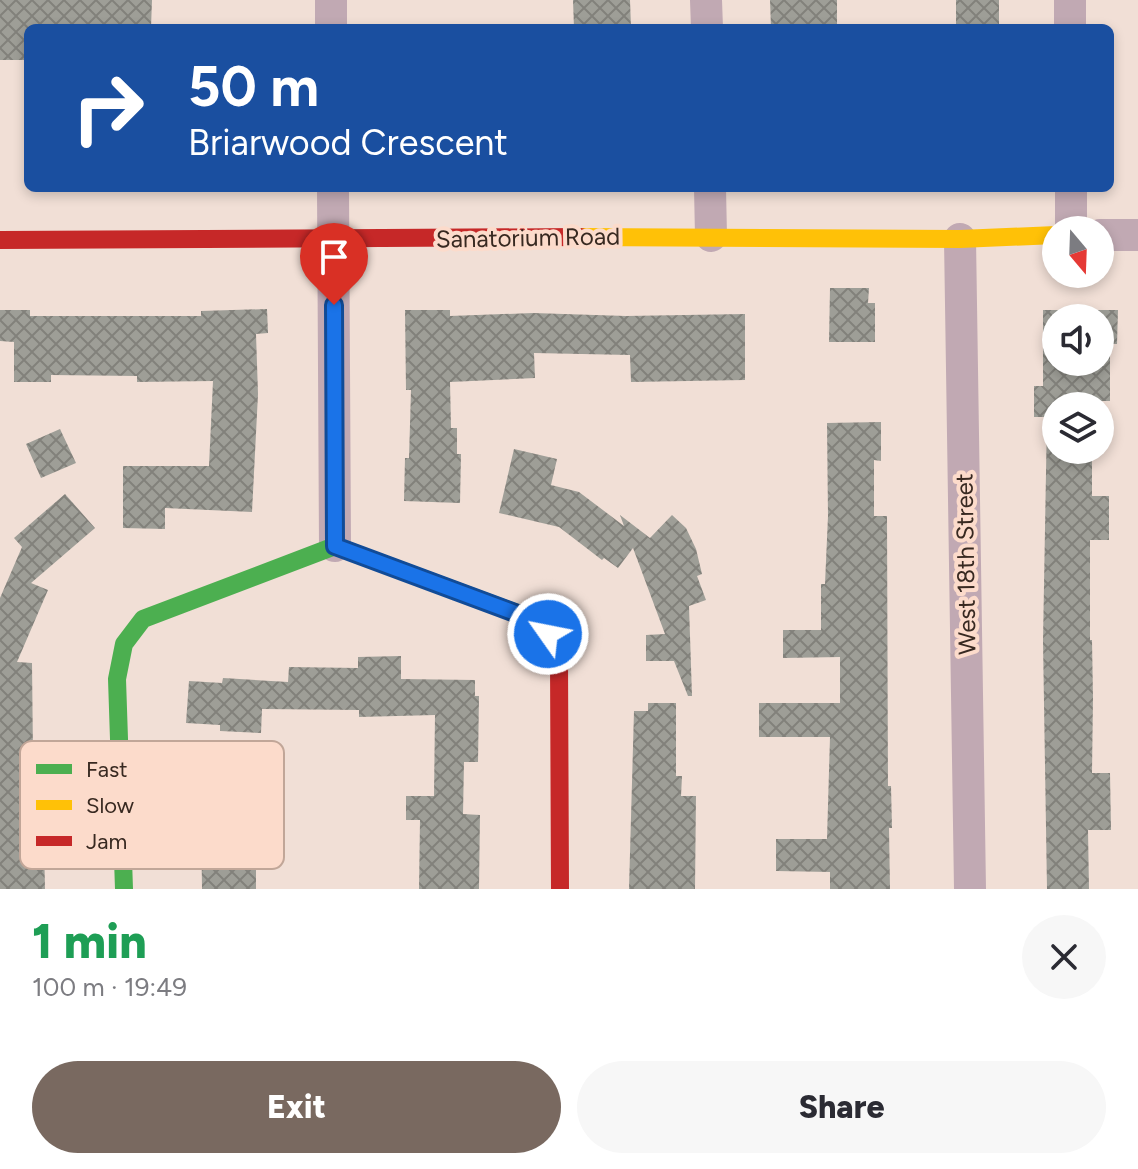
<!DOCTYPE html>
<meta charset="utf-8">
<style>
:root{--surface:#fff;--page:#f7f7f7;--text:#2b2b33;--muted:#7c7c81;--accent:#796960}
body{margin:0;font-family:Figtree,sans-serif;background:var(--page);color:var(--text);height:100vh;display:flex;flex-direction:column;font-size:30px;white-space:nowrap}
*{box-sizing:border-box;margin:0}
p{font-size:26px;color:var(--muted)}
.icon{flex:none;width:44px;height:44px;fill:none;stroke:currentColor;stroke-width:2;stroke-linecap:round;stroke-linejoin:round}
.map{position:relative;height:889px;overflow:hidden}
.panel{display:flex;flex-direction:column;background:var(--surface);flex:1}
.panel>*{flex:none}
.top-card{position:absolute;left:24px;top:24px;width:1090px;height:168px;border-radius:12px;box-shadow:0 4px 12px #0003;background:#1a4fa0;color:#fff;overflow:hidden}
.needle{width:52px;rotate:161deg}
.controls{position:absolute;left:1042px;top:216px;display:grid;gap:16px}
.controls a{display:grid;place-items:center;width:72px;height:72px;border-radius:50%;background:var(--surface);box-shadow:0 4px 12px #0003;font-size:40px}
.pin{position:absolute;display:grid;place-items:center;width:68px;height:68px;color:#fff;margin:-82px -34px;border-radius:50% 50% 50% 0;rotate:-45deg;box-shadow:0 0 8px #0007}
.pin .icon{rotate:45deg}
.me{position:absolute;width:88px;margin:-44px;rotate:303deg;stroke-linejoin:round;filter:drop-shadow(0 0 6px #0008)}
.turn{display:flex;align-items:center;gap:28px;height:168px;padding:0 32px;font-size:36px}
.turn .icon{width:104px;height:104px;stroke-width:2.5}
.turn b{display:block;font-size:56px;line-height:68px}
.round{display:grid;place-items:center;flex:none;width:84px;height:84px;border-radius:42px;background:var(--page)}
.overview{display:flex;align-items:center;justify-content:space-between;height:136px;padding:0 32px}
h1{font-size:48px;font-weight:800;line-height:60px;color:#1e9e55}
.cta{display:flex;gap:16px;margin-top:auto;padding:16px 32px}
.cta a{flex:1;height:92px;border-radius:48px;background:var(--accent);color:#fff;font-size:32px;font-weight:800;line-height:92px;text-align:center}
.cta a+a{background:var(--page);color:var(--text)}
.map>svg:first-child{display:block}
</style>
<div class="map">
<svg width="1138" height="889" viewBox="0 0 1138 889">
<defs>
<pattern id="building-cross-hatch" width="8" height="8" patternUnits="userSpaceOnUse" patternTransform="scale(2)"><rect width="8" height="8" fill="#9e9e97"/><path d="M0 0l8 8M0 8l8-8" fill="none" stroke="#82817b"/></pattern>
</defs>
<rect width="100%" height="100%" fill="#f1dfd6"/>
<path fill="url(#building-cross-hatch)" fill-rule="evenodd" d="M0,0H152L151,28H28V60H0Z
M573,0H630L631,28H574Z
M770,0H837V28H771Z
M956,0H999V28H956Z
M830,288H869L868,303H875V342H829Z
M267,309L268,333L256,334L258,394L252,512L165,508V529L123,528V466H209L213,381L137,382V376L51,375V382H14V342L0,341V310H30V316H201V311Z
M405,310H450V316L533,313L626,316L745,314V380L631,382L630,355L534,353L535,378L450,382L451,428H457V454H461L460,503L404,501L405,458H409L411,390H406Z
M1043,310H1118L1117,344H1110V401H1086V406H1056V450H1092V496H1109V540H1090V640H1092L1093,698L1092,773H1110L1111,830H1088L1089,889H1047L1043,641L1047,417H1034V386H1043ZM1056,318H1100V362H1056Z
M881,422V461L874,460V516H887L888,786H891L892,828H889L890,889H830V872L776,871V839H827L830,737H759V703H840V657L783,658V630H821V584H825L828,516L827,423Z
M60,429L76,463L41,478L26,444Z
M514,449L557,459L551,485L579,492L624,526L620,515L650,538L672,515L686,528L696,549L702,574L697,576L706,600L689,606L692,696H688L674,661H646V635L665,634L633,548L618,568L604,558L602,560L559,527L499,513Z
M65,494L95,528L31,583L48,590L17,662L32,663L33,756H46L48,842H44L45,889H0V598L22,547L14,538Z
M401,656V679L475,680V696H479L478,762H464L463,814L480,815L479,889H419L420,820H406V796H434L435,715L359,717V710L262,709L261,733L220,731V725L186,723L189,681L222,683L223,678L288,682L289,667L358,668V657Z
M648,703H676V776H682L681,796H696L695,889H629L634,711H648Z
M219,798H256V889H202L201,817H219Z"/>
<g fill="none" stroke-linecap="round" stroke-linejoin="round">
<path stroke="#c1a9b3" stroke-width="32" d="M331,0V28
M706,0L707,28
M1070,0V28
M333,188L335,546
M710,188L711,236
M1071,188V230
M1100,235H1138
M960,239L970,889"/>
<path stroke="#4caf50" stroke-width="18" d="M124,889L117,679L124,644L143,619L335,546L522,615"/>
<path stroke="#ffc107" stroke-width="18" d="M581,237L960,239L1056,235"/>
<path stroke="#c62828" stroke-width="18" d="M0,240L581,237
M522,615L548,634L559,660L560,889"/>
</g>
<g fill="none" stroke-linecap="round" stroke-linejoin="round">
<defs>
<path id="route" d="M334,305L335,546L526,617L548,634"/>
</defs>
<use href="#route" stroke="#114b97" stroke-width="20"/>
<use href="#route" stroke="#1a73e8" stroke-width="14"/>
</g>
<g text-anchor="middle" stroke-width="8" stroke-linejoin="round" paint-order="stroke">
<g font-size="24" fill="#382921" stroke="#fcdbcb">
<text transform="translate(528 238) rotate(-1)" y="8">Sanatorium Road</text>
<text transform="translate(966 564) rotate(-91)" y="8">West 18th Street</text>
</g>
</g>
<rect x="20" y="741" width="264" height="128" rx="12" fill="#fcdbcb" stroke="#c1a698" stroke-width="2"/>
<rect x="36" y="764" width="36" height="10" fill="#4caf50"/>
<rect x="36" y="800" width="36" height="10" fill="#ffc107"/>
<rect x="36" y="836" width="36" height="10" fill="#c62828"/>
<g font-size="22" fill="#382921">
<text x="86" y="777">Fast</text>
<text x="86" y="813">Slow</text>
<text x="86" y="849">Jam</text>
</g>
</svg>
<div class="controls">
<a><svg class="needle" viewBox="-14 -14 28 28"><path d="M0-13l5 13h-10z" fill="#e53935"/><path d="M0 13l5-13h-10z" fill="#7c7c81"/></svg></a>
<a><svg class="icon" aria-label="sound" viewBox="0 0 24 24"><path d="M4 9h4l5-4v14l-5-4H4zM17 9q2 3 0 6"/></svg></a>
<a><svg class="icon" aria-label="layers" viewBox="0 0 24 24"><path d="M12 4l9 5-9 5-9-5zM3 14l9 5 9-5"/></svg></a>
</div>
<div class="pin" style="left:334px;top:305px;background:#d93025"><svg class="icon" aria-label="arrive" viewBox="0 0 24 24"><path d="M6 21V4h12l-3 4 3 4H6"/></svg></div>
<svg class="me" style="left:548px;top:634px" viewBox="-20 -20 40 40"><circle r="17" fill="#1a73e8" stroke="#fff" stroke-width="3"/><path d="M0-11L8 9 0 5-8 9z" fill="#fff"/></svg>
<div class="top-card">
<div class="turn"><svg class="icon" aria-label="right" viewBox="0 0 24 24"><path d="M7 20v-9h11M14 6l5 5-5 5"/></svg><div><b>50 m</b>Briarwood Crescent</div></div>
</div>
</div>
<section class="panel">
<div class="overview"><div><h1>1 min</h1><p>100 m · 19:49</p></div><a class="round"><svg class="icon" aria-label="close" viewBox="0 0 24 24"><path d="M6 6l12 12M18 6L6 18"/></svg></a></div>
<div class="cta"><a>Exit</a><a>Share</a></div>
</section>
